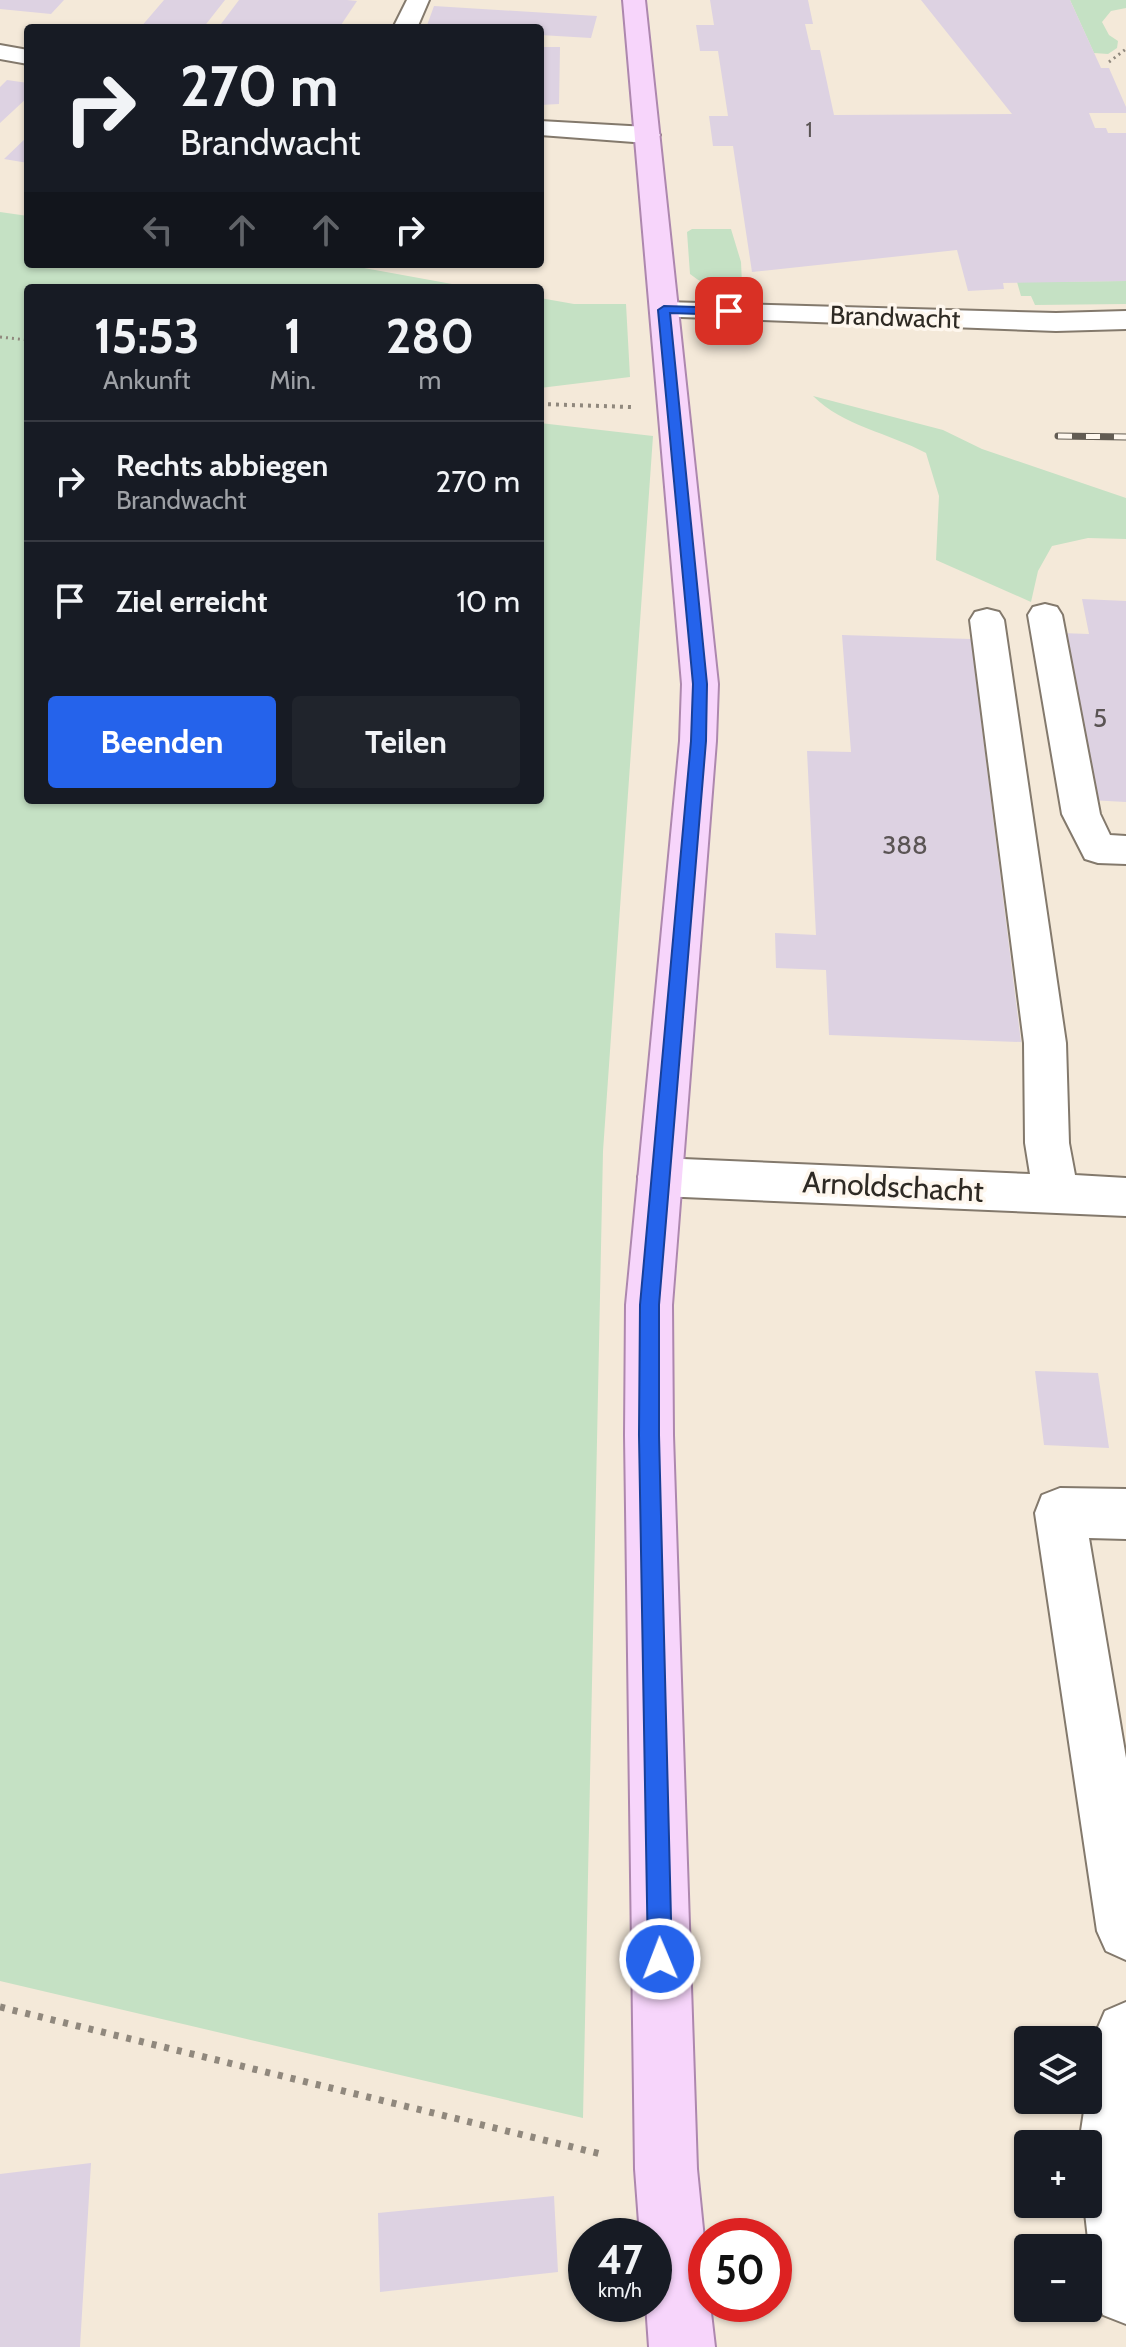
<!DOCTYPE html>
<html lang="de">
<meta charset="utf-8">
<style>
:root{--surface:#171b24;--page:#20242c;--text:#f1f3f6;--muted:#9ea1a6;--line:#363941;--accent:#2563eb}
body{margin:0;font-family:Cabin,sans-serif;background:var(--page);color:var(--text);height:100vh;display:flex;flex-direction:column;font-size:30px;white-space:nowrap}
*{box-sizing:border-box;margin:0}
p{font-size:26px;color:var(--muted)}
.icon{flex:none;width:44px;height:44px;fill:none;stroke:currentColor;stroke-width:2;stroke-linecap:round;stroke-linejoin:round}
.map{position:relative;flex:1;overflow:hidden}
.panel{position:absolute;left:24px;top:284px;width:520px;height:520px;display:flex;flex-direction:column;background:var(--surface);border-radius:8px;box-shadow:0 2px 6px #0004}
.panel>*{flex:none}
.banner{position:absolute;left:24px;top:24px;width:520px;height:244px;border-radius:8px;box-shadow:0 2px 6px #0004;background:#171b24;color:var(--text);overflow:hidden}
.controls{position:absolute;left:1014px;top:2026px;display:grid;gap:16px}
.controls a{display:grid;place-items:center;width:88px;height:88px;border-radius:8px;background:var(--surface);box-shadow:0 2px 6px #0004;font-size:40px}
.speed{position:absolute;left:568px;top:2218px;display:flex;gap:16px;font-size:40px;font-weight:700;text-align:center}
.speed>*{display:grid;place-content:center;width:104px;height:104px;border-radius:50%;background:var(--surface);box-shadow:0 2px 6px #0004;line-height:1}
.speed small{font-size:20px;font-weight:400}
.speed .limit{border:12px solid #d22;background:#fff;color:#111}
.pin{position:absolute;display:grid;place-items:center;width:68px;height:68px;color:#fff;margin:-34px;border-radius:16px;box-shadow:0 4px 12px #0006}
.me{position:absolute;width:88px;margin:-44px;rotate:359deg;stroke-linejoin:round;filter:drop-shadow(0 0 6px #0008)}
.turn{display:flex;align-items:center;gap:28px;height:168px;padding:0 24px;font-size:36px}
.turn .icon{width:104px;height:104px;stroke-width:2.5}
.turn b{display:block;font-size:56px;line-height:68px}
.lanes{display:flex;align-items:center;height:76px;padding:0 24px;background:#0003;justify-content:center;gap:40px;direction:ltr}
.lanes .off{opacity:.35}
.eta{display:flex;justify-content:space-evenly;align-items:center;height:136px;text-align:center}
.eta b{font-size:48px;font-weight:700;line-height:56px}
.cta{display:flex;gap:16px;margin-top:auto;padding:16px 24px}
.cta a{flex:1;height:92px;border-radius:8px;background:var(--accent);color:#fff;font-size:32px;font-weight:700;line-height:92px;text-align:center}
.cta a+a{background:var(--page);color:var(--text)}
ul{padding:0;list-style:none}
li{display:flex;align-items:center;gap:24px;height:120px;padding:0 24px;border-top:2px solid var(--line)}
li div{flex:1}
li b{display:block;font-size:30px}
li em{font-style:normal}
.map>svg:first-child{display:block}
</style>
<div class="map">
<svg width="1126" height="2347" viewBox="0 0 1126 2347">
<rect width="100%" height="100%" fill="#f4e9d9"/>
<path fill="#c5e1c4" d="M1070,0H1126V8L1111,11L1102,22L1109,35L1118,41L1117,48L1108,54L1094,53Z
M0,212L28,216V264H342L474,288H28V800H540V423L653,436L603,1151L583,2118L0,1981Z
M692,229H731L741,262L742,284L753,285V295C729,294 709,289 690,274L687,232Z
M1126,281V304L1035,305L1031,296H1021L1017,282Z
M540,298L574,304H626L630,377L540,388Z
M813,396L943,430L982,449L1126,498V539L1088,538L1052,546L1038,571L1031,602L936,560L939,496L926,453C889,433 843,426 813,396Z"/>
<path fill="#ddd2e2" d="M0,0H64L51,14L0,9Z
M164,0H225L203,28H140Z
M239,0H347L357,1L339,28H218Z
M710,0H808L813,24H805L811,50H820L834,115L1012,114L921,0H1070L1101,68H1109L1126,107V113H1089L1095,128H1106L1108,133H1126V281L1003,283L1004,289L968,291L957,250L752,272L733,146H713L709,116H728L718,51H700L696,25H714Z
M434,6L597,16L591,38L540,35V28H426Z
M540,47H560L559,104L540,105Z
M7,80L28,83V97L0,123V87Z
M28,136V163L4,159Z
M1082,599L1126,601V802L1089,800L1060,633L1089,634Z
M842,635L971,639L1021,1042L829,1035L826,970L776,968L775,933L816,935L807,751L851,752Z
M1035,1371L1098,1373L1109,1448L1044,1445Z
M91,2163L80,2347H0V2174Z
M554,2196L558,2272L380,2292L378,2213Z"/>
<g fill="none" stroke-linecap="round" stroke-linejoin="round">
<defs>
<path id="minor" d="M407,0H429L417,28H393Z
M0,45L28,50V64L0,59Z
M540,121L647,127L656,130L660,135L656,140L647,143L540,135Z
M664,302L1056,313L1126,311V329L1056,331L654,316L650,310L654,304Z
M1045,604L1057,607L1062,615L1100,814L1110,835L1126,836V864L1098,863L1085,859L1062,814L1028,615L1033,607Z
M987,609L999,612L1004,620L1066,1043L1069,1143L1075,1175L1126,1178V1216L660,1196L644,1191L638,1177L644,1163L660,1158L1030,1174L1025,1143L1024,1043L970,620L975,612Z
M1060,1488L1126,1489V1539L1089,1538L1126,1758V1960L1106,1951L1097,1931L1035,1513L1042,1495Z
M1126,2002V2324L1103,2315L1094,2292L1084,2204H1088V2144H1079L1096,2032L1105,2011Z"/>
<path id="major" d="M623,0H645L718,684L716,741L672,1305L673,1435L697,2169L706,2259V2304H710L715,2347H649L646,2304H654V2236H640L635,2169L625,1435L626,1305L680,741L682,684Z"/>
</defs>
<use href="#minor" stroke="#83796c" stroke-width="4"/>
<use href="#major" stroke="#ad87ae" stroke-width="4"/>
<path stroke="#90887d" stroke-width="3" stroke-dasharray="2 4" stroke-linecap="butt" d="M1109,62L1126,49
M0,337L28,340"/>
<path stroke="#90887d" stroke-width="4" stroke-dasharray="3 5" stroke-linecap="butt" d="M540,404L631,407"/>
<path stroke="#90887d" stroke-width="7" stroke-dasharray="5 8" stroke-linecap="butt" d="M0,2007L605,2155"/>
<use href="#minor" fill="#fff" fill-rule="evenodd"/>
<use href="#major" fill="#f7d5fb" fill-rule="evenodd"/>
<defs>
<path id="rail" d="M1058,436L1126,437"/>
</defs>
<use href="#rail" stroke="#625c53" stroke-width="7"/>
<use href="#rail" stroke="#fef7ee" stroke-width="5" stroke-dasharray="14" stroke-linecap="butt"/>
</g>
<path fill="#2563eb" stroke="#184099" stroke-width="2" d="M664,306L729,308L735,311L729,315L670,313L707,684L706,741L659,1305V1435L672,1959L669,1968L660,1971L652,1968L648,1959L639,1435L640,1305L691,741L693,684L658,310Z"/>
<g text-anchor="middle" stroke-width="7" stroke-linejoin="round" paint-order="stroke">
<g font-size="22" fill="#5a5454">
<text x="809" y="137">1</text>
</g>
<g font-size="26" fill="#2e2a24" stroke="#fef7ee">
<text transform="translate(895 317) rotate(2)" y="9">Brandwacht</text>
</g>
<g font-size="26" fill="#5a5454">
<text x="1100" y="727">5</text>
<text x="905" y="854">388</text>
</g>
<g font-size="30" fill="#2e2a24" stroke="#fef7ee">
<text transform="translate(893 1187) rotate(3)" y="10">Arnoldschacht</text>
</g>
</g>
</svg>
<div class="controls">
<a><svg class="icon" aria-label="layers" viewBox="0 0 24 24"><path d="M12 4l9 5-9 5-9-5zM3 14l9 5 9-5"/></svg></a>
<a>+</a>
<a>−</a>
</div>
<div class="speed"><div>47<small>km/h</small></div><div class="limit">50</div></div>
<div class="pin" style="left:729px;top:311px;background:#d93025"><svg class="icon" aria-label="arrive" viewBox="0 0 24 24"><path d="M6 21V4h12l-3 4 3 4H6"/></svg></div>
<svg class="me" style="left:660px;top:1959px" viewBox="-20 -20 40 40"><circle r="17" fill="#2563eb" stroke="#fff" stroke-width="3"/><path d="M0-11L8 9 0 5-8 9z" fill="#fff"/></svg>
<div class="banner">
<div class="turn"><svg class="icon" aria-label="right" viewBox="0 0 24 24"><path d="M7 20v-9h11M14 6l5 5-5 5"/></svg><div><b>270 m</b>Brandwacht</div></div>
<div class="lanes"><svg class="icon off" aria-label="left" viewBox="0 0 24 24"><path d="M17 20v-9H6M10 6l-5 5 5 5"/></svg><svg class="icon off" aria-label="ahead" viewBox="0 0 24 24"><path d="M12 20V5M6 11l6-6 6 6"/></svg><svg class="icon off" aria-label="ahead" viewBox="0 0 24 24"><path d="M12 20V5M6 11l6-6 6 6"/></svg><svg class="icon" aria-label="right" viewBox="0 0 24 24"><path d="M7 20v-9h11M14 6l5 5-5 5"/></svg></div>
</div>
<section class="panel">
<div class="eta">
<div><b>15:53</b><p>Ankunft</p></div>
<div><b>1</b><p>Min.</p></div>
<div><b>280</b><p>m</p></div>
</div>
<ul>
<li><svg class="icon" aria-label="right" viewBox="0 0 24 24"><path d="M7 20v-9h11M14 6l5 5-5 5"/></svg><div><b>Rechts abbiegen</b><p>Brandwacht</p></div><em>270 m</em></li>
<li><svg class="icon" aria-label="arrive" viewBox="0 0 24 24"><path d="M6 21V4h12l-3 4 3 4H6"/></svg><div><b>Ziel erreicht</b></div><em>10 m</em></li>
</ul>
<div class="cta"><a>Beenden</a><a>Teilen</a></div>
</section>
</div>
